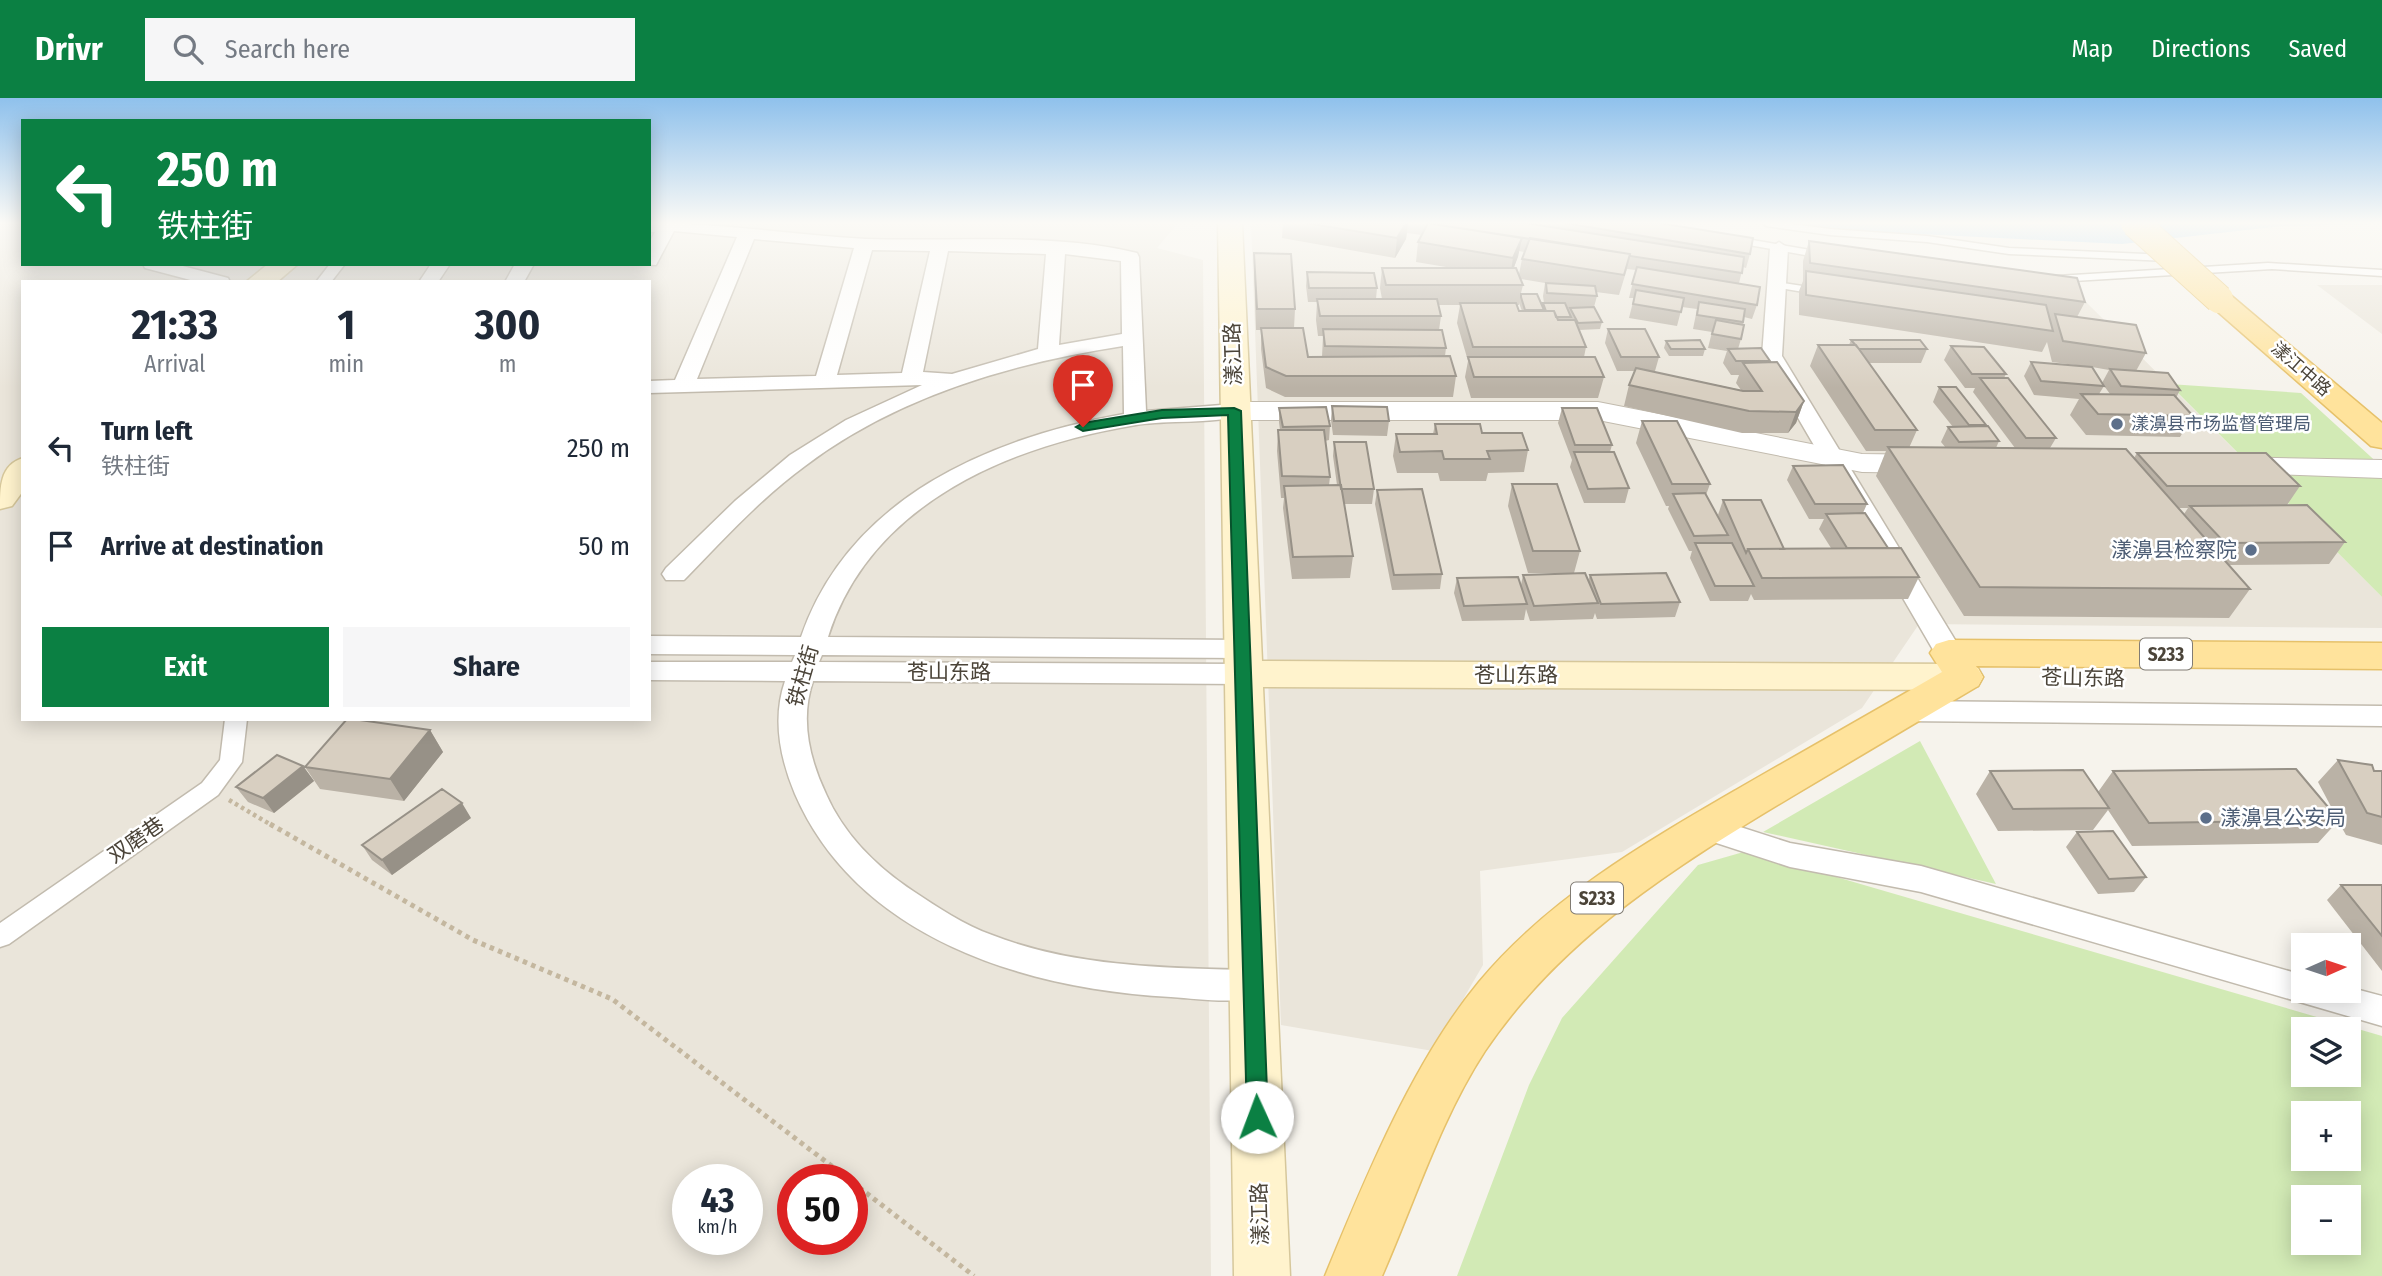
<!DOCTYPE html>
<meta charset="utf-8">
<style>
:root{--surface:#fff;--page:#f6f6f7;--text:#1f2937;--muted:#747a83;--accent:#0b8043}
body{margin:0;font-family:"Fira Sans Condensed","Noto Sans SC",sans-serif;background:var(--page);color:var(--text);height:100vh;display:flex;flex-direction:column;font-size:26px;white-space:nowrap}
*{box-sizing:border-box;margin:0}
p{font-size:23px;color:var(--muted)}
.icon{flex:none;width:38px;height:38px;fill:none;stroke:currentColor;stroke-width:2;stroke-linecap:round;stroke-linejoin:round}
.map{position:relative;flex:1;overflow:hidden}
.panel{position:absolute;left:21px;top:182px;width:630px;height:441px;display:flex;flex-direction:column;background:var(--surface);border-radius:0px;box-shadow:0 4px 18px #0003}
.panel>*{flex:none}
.top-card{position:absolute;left:21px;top:21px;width:630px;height:147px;border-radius:0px;box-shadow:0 4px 18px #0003;background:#0b8043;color:#fff;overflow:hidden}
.needle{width:46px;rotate:87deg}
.buttons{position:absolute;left:2291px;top:835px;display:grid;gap:14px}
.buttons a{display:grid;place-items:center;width:70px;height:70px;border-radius:0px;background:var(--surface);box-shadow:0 4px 18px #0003;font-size:35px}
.speed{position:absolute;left:672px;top:1066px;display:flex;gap:14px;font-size:35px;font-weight:700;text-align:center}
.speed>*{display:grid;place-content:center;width:91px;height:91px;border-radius:50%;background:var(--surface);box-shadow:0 4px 18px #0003;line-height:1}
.speed small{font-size:18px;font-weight:400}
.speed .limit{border:10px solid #d22;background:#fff;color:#111}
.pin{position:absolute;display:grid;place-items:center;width:60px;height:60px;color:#fff;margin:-72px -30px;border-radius:50% 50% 50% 0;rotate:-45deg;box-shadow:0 0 7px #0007}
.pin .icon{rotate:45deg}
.me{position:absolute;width:77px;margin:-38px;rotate:358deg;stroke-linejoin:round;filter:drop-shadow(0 0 5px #0008)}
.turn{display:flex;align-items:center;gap:24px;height:147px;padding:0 21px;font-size:32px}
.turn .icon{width:91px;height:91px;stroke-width:2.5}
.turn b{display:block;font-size:49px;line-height:60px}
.eta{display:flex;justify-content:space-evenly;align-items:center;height:119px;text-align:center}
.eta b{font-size:42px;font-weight:700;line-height:49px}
.action{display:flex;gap:14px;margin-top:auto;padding:14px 21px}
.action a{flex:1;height:80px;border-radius:0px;background:var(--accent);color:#fff;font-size:28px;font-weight:700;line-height:80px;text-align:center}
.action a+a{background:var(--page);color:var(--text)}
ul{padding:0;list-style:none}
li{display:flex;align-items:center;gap:21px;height:98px;padding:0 21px}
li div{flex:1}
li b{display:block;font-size:26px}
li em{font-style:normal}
header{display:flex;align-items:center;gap:42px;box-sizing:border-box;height:98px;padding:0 35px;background:var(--accent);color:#fff}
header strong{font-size:33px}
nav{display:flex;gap:38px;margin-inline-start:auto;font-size:24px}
.search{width:490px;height:63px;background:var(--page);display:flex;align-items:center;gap:18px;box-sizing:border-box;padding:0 24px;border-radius:0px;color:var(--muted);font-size:26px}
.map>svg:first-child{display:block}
</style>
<header>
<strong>Drivr</strong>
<div class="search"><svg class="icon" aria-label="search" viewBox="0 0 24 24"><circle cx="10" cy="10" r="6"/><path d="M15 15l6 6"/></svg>Search here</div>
<nav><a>Map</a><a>Directions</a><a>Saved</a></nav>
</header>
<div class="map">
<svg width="2382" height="1178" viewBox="0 0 2382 1178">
<rect width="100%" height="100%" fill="#f6f3ec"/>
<path fill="#eae5da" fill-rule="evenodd" d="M0,125H23V166H649V125H1178L1157,150L1203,162L1211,1178H0ZM23,184H649V621H23ZM688,1082H747V1141H688ZM793,1082H852V1141H793Z
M1251,125H1606L2085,203L2382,499V530L1919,526L1862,610L1622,754L1480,773L1483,867L1433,953L1281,927Z
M2317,187H2382V236Z"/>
<path fill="#d2eab5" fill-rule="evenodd" d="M2169,286L2301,295L2382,369V499Z
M1920,643L1996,786L1763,734Z
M1747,753L2382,938V1178H1457L1529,987L1562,920L1698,767ZM2303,931H2348V976H2303ZM2303,1015H2348V1060H2303ZM2303,1099H2348V1144H2303Z"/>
<path fill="#a9d4f2" d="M1787,125H2382V126L2282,128L2122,146L1839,132Z"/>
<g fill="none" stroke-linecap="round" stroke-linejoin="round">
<defs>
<path id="service" d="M1762,125H1784L1830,131L1927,138L2009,150L2168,157L2173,160L2168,163L2009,156L1927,144L1830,137L1766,128Z
M1735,139L1822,154L1827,157L1822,160L1732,144L1730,142Z
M2268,165L2382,172V178L2272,171L2057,184L2052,181L2057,178Z
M1776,184L1816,190L1821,193L1816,196L1773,189V185Z"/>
<path id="pedestrian" d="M330,166H345L331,184H316Z
M225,621H247L242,664L218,697L9,846L0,849V825L202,685L220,662Z"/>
<path id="minor" d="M649,125C722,125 794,137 866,141C954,144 1052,134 1137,155L1139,159L1146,313L1234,306L1242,308L1245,313L1242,318C1208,326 1170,322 1136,327C1008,348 870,406 828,539L1243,542L1253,545L1257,551L1253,557L1243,560L822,557L819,564L1244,566L1254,569L1258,576L1254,583L1244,586L813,583C800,621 809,660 826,696C844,737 877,769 913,793C937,809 964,827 992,837C1074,869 1166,870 1253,872L1265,877L1270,887L1265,897C1237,907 1200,901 1171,899C1026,891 858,841 795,696C780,660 772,621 785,583L649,582V564H792L795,557L649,556V538L801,539C849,400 989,340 1124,316L1123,248C1011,265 896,299 805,368C760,401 723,442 684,482H666L662,476L666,470L735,403L790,357L846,322L922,287L649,295V283L675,282L737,139L674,133L656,167L642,166H649V145L655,134H649ZM754,141L854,150L816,278L697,281ZM872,152L930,153L902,275L837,277ZM948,153L1046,156L1038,251L952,276L923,274ZM1065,156L1121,163L1122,236L1059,247Z
M1779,144L1788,150L1782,258L1963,555L1959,562L1949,564L1939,562L1762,258L1770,150Z
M143,166H175L228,180L230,184H198L145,170Z
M431,166H450L438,184H419Z
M515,166H534L524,184H505Z
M1904,603L2382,608V628L1904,623L1894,620L1890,613L1894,606Z
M1706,718L1790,745L1921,768L2303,877V892H2348V889L2382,898V928L1921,794L1790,769L1695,738L1690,730L1695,722Z"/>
<path id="tertiary" d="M1234,304H1598L1862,356L1932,357L1943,360L1947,366L1943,372L1932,375L1862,374L1598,322H1234L1224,319L1220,313L1224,307Z
M2228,359L2382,362V380L2217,374L2213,368L2217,362Z"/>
<path id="secondary" d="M1218,125H1242L1262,563L1964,566L1978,570L1983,579L1978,588L1964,592L1263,589L1290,1178H1234Z
M268,166H298L277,184H246Z
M23,360V393L12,408L0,411C0,389 0,367 23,360Z"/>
<path id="primary" d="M2219,193L2228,195L2382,325V350L2371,348L2210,207L2206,201L2210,195Z
M1949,542L2382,545V571L1976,568L1983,579L1978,588C1915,625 1853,662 1791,699C1676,768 1562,839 1485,953C1440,1022 1415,1103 1382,1178H1325C1365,1081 1412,965 1479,884C1548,801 1643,746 1736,692C1804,653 1873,614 1942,574L1930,555L1936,546Z"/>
</defs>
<use href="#service" stroke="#c2bbae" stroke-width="3"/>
<use href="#pedestrian" stroke="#c2bbae" stroke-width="3"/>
<use href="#minor" stroke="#c2bbae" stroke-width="3"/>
<use href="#tertiary" stroke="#c2bbae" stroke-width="2"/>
<use href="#secondary" stroke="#d6c79b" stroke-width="3"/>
<use href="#primary" stroke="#e6c16a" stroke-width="3"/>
<path stroke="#c4b79f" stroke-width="4.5" stroke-dasharray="3.5 3.5" stroke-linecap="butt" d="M229,702L273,728"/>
<path stroke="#c4b79f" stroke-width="5" stroke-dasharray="4.5 4.5" stroke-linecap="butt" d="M270,726L473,842L612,901L850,1082
M852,1084L974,1178"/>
<use href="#service" fill="#fff" fill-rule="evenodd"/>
<use href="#pedestrian" fill="#fff" fill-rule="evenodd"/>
<use href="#minor" fill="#fff" fill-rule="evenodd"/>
<use href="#tertiary" fill="#fff" fill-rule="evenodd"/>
<use href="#secondary" fill="#fff3cd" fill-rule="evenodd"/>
<use href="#primary" fill="#ffe39c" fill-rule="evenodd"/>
<defs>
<path id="primary-bridge" d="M2135,125L2219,201"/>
</defs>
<use href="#primary-bridge" stroke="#e6c16a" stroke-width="30" stroke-linecap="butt"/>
<use href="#primary-bridge" stroke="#ffe39c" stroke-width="28"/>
</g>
<path fill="#bab2a6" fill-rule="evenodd" d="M1283,125H1659L1750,156L1746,170L1743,169L1739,185L1757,207L1752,221L1744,219L1741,241L1738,251L1770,263L1769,264L1804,303L1796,325L1788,335H1742L1624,308L1629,287L1635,273H1617L1605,245L1608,231L1659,259L1655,273H1651L1741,292L1736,285L1739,277H1731L1723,265L1727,253L1708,250L1712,234L1693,231L1697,211L1682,209L1677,228L1629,220L1634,200H1629L1636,172L1627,171L1619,197L1596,194L1597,198L1594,209L1602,224L1600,231L1579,232L1586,249L1584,259L1604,279L1598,300H1471L1465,279L1468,263L1457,225L1460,207H1438L1441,218L1439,232L1446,250L1445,258L1456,278L1453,299H1285L1266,290L1261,251V232H1256L1254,175V155L1295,211L1294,230L1308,259H1322L1323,238H1318L1316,222L1317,204H1308L1306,188L1307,174L1377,190L1376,201H1382L1380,190L1382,170H1452L1416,164L1418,144L1422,137L1407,135L1406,141L1395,160L1282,140ZM1519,153L1524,154L1522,161L1519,176L1514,170ZM1521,181L1545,185L1543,198L1544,205H1543L1542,208L1521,195L1523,187ZM1519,205L1522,213H1519L1517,207H1519Z
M1809,143L2085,204L2077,219L2146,255L2136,273L2180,292L2176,300L2193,318L2180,339L2086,337L2070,317L2079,301L2034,297L2024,278L2031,264L2083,268L2052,264L2047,244L2042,254L1799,217V193L1803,183V163ZM2092,269L2109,272L2102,285L2110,296H2099L2104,288Z
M1851,242L1927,251L1921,265H1869L1917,332L1909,350H1946L1941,344L1948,329H1953L1933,304L1939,289L1986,327V328L1999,343L1996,350H2015L1973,294L1975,290H1965L1944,262L1951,248L2006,276L2004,280L2056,340L2050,350L2134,360L2137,355L2300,388L2287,407L2345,444L2329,466L2229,467L2250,491L2229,520L1964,518L1876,378L1886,353H1866L1810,268L1818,247H1849ZM2179,410H2188L2184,416Z
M1666,243L1705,251L1703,258H1669L1664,250Z
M1332,308L1389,323L1387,338L1333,337L1331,322Z
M1279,310L1330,328L1329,342L1325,343L1330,379L1329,387H1337L1333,358L1334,344L1374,391L1372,406H1344L1353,458L1350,480L1292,481L1283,410L1284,400H1281L1277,353L1278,332H1280L1279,324Z
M1562,310L1612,347L1610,354L1629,390L1625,405H1584L1570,369L1572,362L1558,325Z
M1642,323L1710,386L1706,397L1722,426L1718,417L1723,402L1784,451L1831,450L1819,431L1824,421H1809L1787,382L1793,368L1867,406L1863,415L1888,450L1919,479L1908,501L1754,502L1751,496L1748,503H1710L1690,460L1692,453H1689L1668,411L1669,408H1666L1636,345Z
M1435,326L1482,335L1528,352L1524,374L1488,375L1486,383H1440L1438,375H1397L1393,358L1396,336H1433Z
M1512,386L1580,453L1574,475H1528L1508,408Z
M1377,392L1442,476L1440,491L1392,492L1375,406Z
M1523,477L1588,483L1590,477L1680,504L1675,519L1597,521L1595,515L1593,521L1530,523L1526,511L1524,522L1462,523L1454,495L1457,480L1521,487Z
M430,632L443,654L404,703L320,691L305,669Z
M2338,662L2374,673H2382V747L2346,737L2338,723L2318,745L2132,748L2108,712L2093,732L1998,733L1976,696L1990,673L2098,694L2113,673L2337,720L2318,684Z
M303,668L314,683L274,715L248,704L236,689Z
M471,720L392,777L372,762L362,747Z
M2077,734L2146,779L2134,794L2098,796L2066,749Z
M2341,787H2382V873L2327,802Z"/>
<path fill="#979187" d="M1406,125H1408L1406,141L1395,160L1397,140Z
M1522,140L1518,159L1510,179L1513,160Z
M1804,303L1796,325L1788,335L1796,314Z
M430,632L443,654L404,703L390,681Z
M303,668L314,683L274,715L263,700Z
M462,705L471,720L392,777L382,762Z"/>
<path fill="#d8cfc1" stroke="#979187" stroke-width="2" d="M1306,125H1406L1397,140Z
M1426,125H1525L1744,159L1742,175L1630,158V156Z
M1428,125L1522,140L1513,160L1418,144Z
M1565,125H1659L1753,140L1750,156Z
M1530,140L1630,156L1624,177L1522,161Z
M1809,143L2077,180L2085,204L1810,165Z
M1254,155L1291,156L1295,211H1257Z
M1637,169L1760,189L1757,207L1632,186Z
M1382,170H1516L1523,187H1386Z
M1806,173L2046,207L2053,233L1806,197Z
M1307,174L1374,175L1377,190H1309Z
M1546,185L1595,188L1597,198L1547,195Z
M1636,192L1684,200L1681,214L1633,206Z
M1521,196H1537L1544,212H1525L1521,199Z
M1317,201H1437L1441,218H1320Z
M1699,204L1745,211L1743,224L1697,217Z
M1460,205H1516L1519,213H1554L1558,222H1575L1586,249H1473Z
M1543,205H1565L1571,219H1556L1554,213H1546Z
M1594,209L1602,224L1578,225L1570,210Z
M2055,216L2136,227L2146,255L2063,243Z
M1716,222L1744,227L1741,241L1712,236Z
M1261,230H1303L1308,259L1450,258L1456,278H1286L1266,269Z
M1323,231L1442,232L1446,250L1325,248Z
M1608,231H1645L1659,259H1621Z
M1700,242L1705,251H1671L1666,243Z
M1851,242H1920L1927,251H1859Z
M1818,247H1856L1917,332H1875Z
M1951,248L1984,249L2006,276H1972Z
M1761,250L1770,263H1736L1728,251Z
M1468,259H1595L1604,279H1474Z
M1777,264L1804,303L1796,314L1749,313L1629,287L1636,270L1743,293H1762L1743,265Z
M2031,264L2092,269L2104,288L2041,283Z
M2110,271L2168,275L2180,292L2121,288Z
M1980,280H2008L2056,340H2026Z
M1939,289H1956L1986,327H1969Z
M2081,296L2174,297L2193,318L2098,316Z
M1332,308L1387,309L1389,323H1334Z
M1326,309L1330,328L1283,329L1279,310Z
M1562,310H1597L1612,347H1575Z
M1642,323H1677L1710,386H1672Z
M1435,326H1480L1482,335H1522L1528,352L1487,353L1490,361H1444L1442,353L1400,354L1396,336H1437Z
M1988,328L1999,343L1959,344L1948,329Z
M1278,332H1324L1330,379L1282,378Z
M1334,344H1366L1374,391H1341Z
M1888,349L2126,351L2250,491L1980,489Z
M1574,354H1614L1629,390L1588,391Z
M2137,355H2266L2300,388H2167Z
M1843,367L1867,406H1815L1793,368Z
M1512,386H1557L1580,453H1533Z
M1341,387L1353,458L1293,459L1284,388Z
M1422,391L1442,476L1394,477L1377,392Z
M1705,395L1728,437L1694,438L1673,396Z
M1723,402H1761L1784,451H1748L1746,455Z
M2307,407L2345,444L2225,445L2190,408Z
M1865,415L1888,450H1847L1826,416Z
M1695,445H1732L1754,488H1715Z
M1901,450L1919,479L1762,480L1748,451Z
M1585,475L1598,505L1534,508L1523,477Z
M1666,475L1680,504L1601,506L1590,477Z
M1518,479L1527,506L1464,508L1457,480Z
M347,621H353L430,632L390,681L305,669Z
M277,657L303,668L263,700L236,689Z
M2338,662L2372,667L2374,673H2382V719L2367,715Z
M2296,671L2339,722L2149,725L2113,673Z
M2083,672L2109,710L2013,711L1990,673Z
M442,691L462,705L382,762L362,747Z
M2113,733L2146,779L2109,781L2077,734Z
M2341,787H2382V838Z"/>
<linearGradient id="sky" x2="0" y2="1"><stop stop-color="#8fc1ec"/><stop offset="0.43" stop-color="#fbfaf6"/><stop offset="1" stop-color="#fbfaf6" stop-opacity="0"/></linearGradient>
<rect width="2382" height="290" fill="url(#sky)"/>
<path fill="#0b8043" stroke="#07532c" stroke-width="2" d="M1234,310L1241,313L1268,1019L1265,1026L1257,1029L1250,1026L1247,1019L1228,317L1162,320L1083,333L1076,329L1083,325L1162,312Z"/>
<g fill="#5c6f8a" stroke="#fff" stroke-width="2.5">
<circle cx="2117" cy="326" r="7"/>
<circle cx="2251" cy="452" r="7"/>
<circle cx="2206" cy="720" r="7"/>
</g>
<g text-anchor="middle" stroke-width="5" stroke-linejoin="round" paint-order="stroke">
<g font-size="18" fill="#4b4439" stroke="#fff">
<text transform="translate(2301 271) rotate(41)" y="6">漾江中路</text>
</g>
<g font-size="18" fill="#4e5e75" stroke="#fff" text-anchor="start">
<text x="2131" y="332">漾濞县市场监督管理局</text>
</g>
<g fill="#fff" stroke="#817c74" stroke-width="2">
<rect x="2140" y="540.5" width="52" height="31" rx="5"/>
<rect x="1571" y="784.5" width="52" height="31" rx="5"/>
</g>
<g font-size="19" font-weight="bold" fill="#4b4439">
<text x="2166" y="563">S233</text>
<text x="1597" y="807">S233</text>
</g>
<g font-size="21" fill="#4b4439" stroke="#fff">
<text transform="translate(1233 256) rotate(-92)" y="7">漾江路</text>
<text x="949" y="581">苍山东路</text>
<text x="1516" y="584">苍山东路</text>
<text transform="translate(803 578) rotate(-74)" y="7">铁柱街</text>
<text transform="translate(2083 580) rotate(1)" y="7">苍山东路</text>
<text transform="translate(136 742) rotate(-35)" y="7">双磨巷</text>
<text transform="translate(1260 1116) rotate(-92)" y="7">漾江路</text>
</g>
<g font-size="21" fill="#4e5e75" stroke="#fff" text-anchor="end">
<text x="2237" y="459">漾濞县检察院</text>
<text x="2220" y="727" text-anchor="start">漾濞县公安局</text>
</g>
</g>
</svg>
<div class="buttons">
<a><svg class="needle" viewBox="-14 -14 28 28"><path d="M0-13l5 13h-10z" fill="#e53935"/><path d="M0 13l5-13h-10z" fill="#747a83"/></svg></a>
<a><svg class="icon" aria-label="layers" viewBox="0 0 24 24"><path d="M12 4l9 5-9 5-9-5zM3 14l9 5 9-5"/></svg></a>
<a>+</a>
<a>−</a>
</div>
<div class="speed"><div>43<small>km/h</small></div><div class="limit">50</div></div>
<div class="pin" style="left:1083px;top:329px;background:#d93025"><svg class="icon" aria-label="arrive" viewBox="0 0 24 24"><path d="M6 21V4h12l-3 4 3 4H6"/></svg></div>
<svg class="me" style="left:1257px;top:1019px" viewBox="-20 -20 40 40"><circle r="19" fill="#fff"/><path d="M0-13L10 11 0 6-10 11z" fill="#0b8043"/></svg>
<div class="top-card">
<div class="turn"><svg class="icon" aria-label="left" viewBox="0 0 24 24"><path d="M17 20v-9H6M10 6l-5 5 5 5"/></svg><div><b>250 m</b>铁柱街</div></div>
</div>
<section class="panel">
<div class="eta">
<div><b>21:33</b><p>Arrival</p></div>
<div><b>1</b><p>min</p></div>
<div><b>300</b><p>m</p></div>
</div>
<ul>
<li><svg class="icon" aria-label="left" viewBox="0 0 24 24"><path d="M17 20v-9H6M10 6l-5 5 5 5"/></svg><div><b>Turn left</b><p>铁柱街</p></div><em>250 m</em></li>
<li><svg class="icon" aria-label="arrive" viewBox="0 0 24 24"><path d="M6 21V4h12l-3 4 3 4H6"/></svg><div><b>Arrive at destination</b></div><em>50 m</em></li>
</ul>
<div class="action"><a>Exit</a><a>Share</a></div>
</section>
</div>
